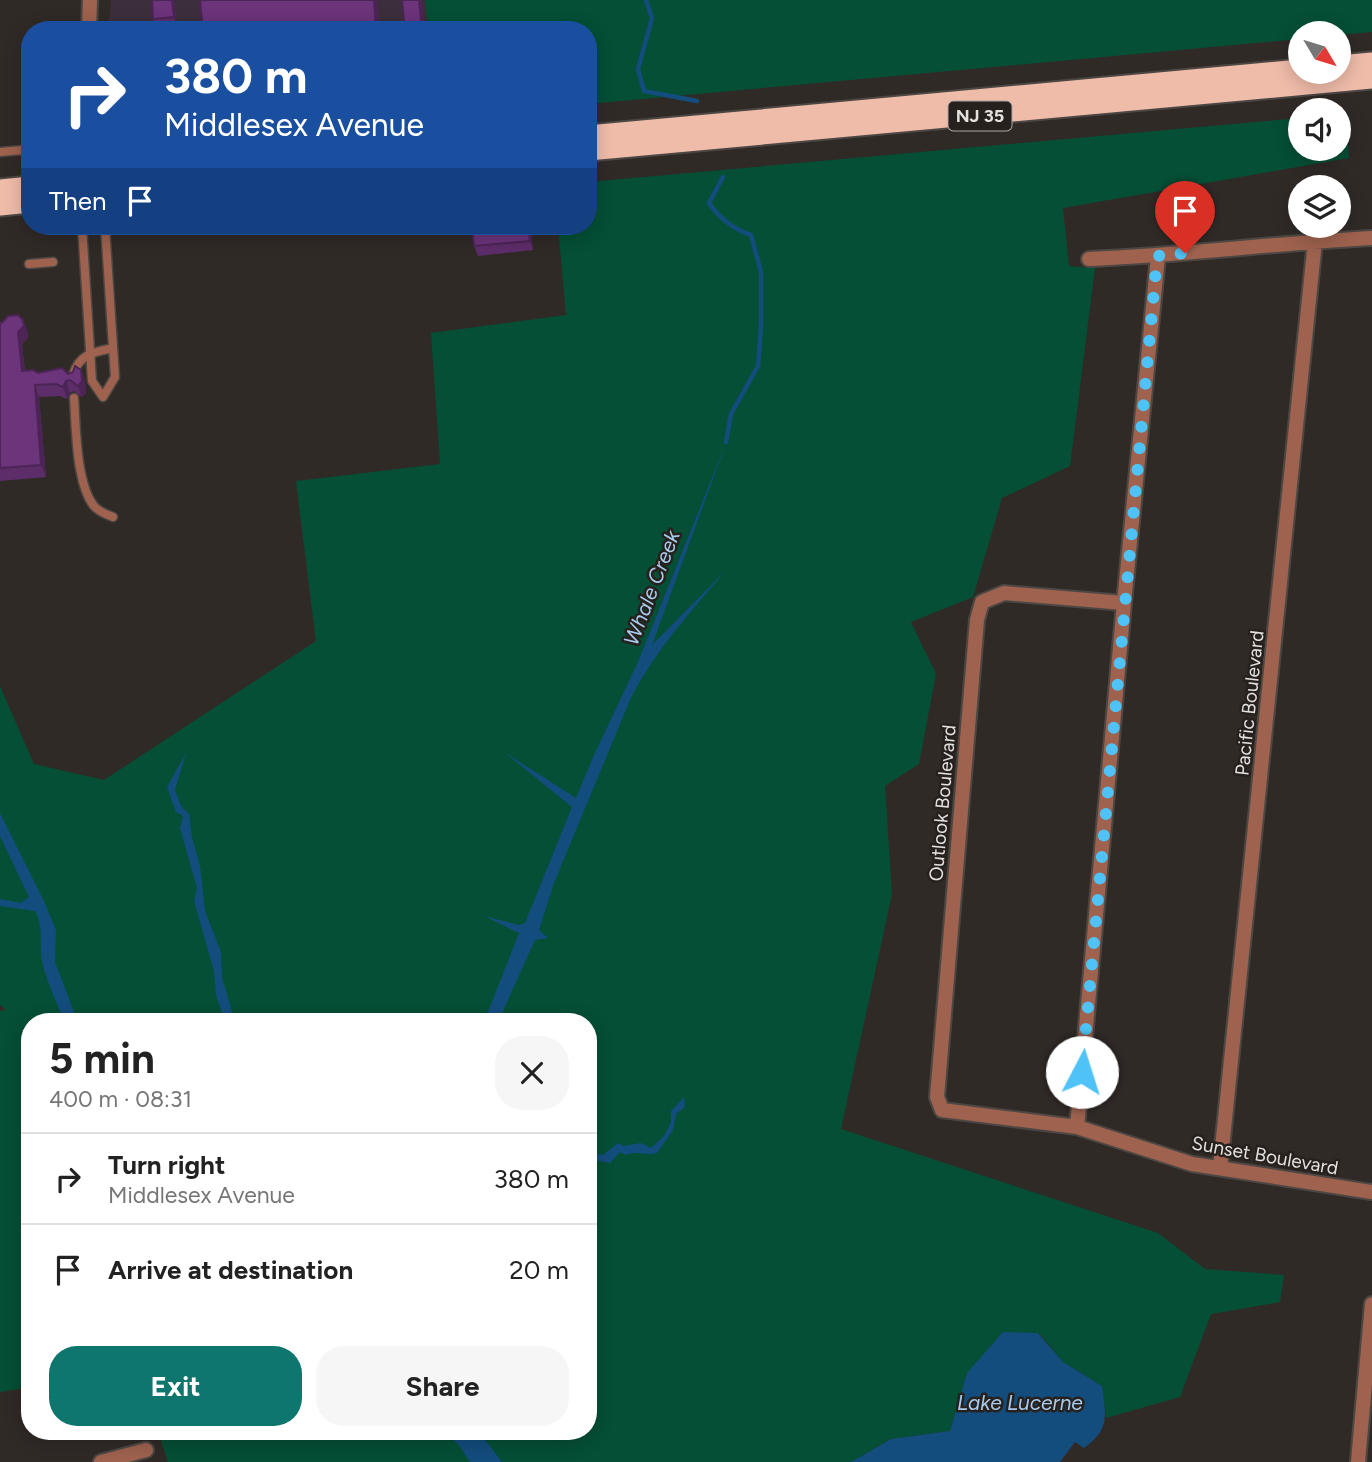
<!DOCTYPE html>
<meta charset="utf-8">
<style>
:root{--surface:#fff;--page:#f6f6f6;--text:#222;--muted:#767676;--line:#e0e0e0;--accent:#0f766e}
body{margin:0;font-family:Figtree,sans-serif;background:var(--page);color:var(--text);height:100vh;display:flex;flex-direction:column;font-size:26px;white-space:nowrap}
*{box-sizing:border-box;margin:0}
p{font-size:23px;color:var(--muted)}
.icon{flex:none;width:38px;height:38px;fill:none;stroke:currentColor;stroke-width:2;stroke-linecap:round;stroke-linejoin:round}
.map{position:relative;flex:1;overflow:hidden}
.sheet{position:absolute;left:21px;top:1013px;width:576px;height:427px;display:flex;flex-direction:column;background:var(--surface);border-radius:28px;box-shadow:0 4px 18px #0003}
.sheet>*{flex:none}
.guide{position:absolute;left:21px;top:21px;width:576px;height:214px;border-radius:28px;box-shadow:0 4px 18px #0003;background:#1a4fa0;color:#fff;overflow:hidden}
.needle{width:46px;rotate:128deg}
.controls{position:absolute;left:1288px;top:21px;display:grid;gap:14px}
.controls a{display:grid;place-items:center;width:63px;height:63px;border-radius:50%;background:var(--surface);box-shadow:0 4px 18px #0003;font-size:35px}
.pin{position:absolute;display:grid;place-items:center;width:60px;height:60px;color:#fff;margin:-72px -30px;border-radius:50% 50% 50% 0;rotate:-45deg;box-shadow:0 0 7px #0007}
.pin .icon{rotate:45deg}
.me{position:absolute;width:77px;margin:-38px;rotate:5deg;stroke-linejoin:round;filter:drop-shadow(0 0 5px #0008)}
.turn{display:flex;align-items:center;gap:24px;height:147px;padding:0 28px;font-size:32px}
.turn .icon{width:91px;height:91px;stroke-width:2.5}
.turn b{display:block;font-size:49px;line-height:60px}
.then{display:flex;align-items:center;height:66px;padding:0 28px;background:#0003;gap:14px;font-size:26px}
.round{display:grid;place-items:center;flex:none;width:74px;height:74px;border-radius:28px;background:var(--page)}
.headline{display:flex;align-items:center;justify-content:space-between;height:119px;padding:0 28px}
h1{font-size:42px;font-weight:700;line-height:52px}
.primary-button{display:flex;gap:14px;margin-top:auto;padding:14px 28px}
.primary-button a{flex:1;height:80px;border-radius:28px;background:var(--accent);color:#fff;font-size:28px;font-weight:700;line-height:80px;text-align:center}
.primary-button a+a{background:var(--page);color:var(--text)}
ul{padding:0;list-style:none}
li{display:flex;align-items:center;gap:21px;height:91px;padding:0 28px;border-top:2px solid var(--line)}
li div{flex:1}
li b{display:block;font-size:26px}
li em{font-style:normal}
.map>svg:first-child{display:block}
</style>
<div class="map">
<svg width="1372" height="1462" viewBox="0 0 1372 1462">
<rect width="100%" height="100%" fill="#302a27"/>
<path fill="#3c2e3b" d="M111,0H425L428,30H108Z"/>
<path fill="#054f36" d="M425,0H1372V32L1339,35V33H1300V39L588,104V30H428Z
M1339,114H1346L1349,158L1063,208L1069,266L1095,268L1070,466L1002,498L973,597L911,622L936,674L919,764L885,786L892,894L841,1129L1158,1233L1205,1269L1284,1275L1280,1302L1211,1314L1180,1397L1106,1418L1102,1386L1063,1362L1039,1333L967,1373L950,1431L891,1439L851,1462H168L158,1432H588V1022H30V1387L0,1392V1011L6,1010L0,1005V686L34,764L104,780L316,641L296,481L440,464L431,333L566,315L558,226H588V182L1300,118V149H1339Z"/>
<path fill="#134d7e" d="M728,438L652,645L725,571C691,612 654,651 630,700L554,883L539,930L548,938L535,940L498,1022H484L519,933L484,916L519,925L525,923L572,807L504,752L576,798L594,755L638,662Z
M186,753L175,790L181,806L189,814L192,837L200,866L205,911L221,952L222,977L235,1022H225L216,995L214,971L194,901L197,888L180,828L183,816L176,812L167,787Z
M0,813L43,899L56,930L55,962L76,1017L83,1022H64C58,1004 47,983 43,965C38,946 45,929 35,911L0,906V899L21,903L29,897L0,836Z
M684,1097L685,1107L676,1114L673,1130L657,1153C646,1156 636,1150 626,1155L620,1152L610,1163L594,1160L588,1164V1153L591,1152L603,1155L618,1143L623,1146L641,1143L651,1148L664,1136L671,1122V1111Z
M1003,1332L1038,1333L1063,1362L1102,1386C1106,1416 1110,1429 1084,1448L1075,1442L1060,1462H851L891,1439L950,1431L967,1373Z
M446,1432H479L502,1462H470L461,1448Z"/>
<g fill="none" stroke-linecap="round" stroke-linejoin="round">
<path stroke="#134d7e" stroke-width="4.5" d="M646,0L652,18L638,69L644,91L697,101
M723,177L709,203C720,219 733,229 751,235L761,272V325L758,366L731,414L726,442"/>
<defs>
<path id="service" d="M0,152L23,150
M82,226L92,381L103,397L115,377L105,226
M29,264L53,262
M73,375C79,354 94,352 113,348
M74,398C76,427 76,484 94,506C99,512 106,514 113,517"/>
<path id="minor" d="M1089,259C1184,255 1278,243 1372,238
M1124,603L1004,593L982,602L977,620L937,1097L942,1110L1077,1127L1192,1164L1372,1192
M1077,1127L1124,603L1158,256
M1220,1168L1315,241
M101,1462L146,1450
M1358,1462L1372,1304"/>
<path id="tertiary" d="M89,30L90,0"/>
<path id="trunk" d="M1339,65L1372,62
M588,135L1300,69
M588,151L1372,79
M0,189L30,186
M0,206L30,203"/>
</defs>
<use href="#service" stroke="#4d4744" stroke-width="11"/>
<use href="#minor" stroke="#4d4744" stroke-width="18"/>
<use href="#tertiary" stroke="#4d4744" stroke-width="18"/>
<use href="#trunk" stroke="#4d4744" stroke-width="23"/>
<use href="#service" stroke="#9e624e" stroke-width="8"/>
<use href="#minor" stroke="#9e624e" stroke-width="14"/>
<use href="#tertiary" stroke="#9e624e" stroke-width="14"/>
<use href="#trunk" stroke="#f0bcaa" stroke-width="19"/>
</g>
<path fill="#5d2d6a" d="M174,0L177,26L157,28L153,19Z
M472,226H530L533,250L478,256L474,246Z
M0,323L28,332V338L22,344L25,371L38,373L68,374L81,370L85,382L86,393L82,397L74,391L70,393L67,399L60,396L39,397L46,477L0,481Z"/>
<path fill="#4c2456" d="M172,0H174L177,26L174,17Z
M374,0H377L380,30H376Z
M419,0H422L425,30H422Z
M528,226H530L531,229L533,250L530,241Z
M23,320L28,332V338L22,344L26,383L22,371L18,332Z
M81,370L85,382L86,393L82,397L78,386Z
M66,381L70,393L67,399L63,387Z
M35,385L39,397L46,477L41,465Z"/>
<path fill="#6c347b" stroke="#4c2456" stroke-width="2" d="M152,0H172L174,17L153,19Z
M200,0H374L376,30H203Z
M402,0H419L422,30H405Z
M472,226H528L530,241L474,246Z
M18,315L23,320L24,326L18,332L22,371L33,370L38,373L62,368L68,374L73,372L75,366L81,370L82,381L78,386L70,380L66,381L63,387L56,384L35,385L41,465L0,468V323L3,322L8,316Z"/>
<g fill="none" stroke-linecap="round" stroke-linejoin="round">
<path stroke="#4fc3f7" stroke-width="12" stroke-dasharray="0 21.6" d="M1082,1072L1156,269L1158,256L1185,253"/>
</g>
<g text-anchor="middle" stroke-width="5" stroke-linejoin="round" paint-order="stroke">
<rect fill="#27211d" stroke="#aba7a4" stroke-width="2" x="948.5" y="101.5" width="63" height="29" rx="5"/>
<g font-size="18" font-weight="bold" fill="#e4e0de">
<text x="980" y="122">NJ 35</text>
</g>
<g font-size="19" fill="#e4e0de" stroke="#27211d">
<text transform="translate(1249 703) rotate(-84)" y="7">Pacific Boulevard</text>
<text transform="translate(942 803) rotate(-85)" y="7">Outlook Boulevard</text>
<text transform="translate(1265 1155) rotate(10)" y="7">Sunset Boulevard</text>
</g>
<g font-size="21" font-style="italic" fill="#a7caed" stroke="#27211d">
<text transform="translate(652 588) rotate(-69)" y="7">Whale Creek</text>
<text x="1020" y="1410">Lake Lucerne</text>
</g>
</g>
</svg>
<div class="controls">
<a><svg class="needle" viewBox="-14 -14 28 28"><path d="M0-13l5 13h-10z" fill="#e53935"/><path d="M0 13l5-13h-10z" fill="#767676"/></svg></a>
<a><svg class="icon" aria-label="sound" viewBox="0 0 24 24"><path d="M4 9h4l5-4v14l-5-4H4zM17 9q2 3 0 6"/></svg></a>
<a><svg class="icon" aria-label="layers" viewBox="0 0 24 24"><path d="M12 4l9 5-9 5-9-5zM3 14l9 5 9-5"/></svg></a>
</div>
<div class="pin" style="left:1185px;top:253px;background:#d93025"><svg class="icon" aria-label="arrive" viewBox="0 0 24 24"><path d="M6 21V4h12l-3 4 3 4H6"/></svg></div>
<svg class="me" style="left:1082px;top:1072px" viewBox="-20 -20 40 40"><circle r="19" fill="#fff"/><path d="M0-13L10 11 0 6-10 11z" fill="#4fc3f7"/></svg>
<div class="guide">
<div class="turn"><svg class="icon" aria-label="right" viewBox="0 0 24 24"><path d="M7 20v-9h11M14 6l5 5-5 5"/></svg><div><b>380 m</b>Middlesex Avenue</div></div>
<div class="then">Then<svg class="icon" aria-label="arrive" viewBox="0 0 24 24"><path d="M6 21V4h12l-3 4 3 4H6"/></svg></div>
</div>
<section class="sheet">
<div class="headline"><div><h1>5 min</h1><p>400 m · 08:31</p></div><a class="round"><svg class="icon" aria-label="close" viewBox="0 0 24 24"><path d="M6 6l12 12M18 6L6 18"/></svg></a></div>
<ul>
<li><svg class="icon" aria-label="right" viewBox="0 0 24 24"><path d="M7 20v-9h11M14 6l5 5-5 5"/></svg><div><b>Turn right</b><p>Middlesex Avenue</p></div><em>380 m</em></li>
<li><svg class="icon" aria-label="arrive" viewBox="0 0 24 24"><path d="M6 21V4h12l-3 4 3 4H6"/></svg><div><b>Arrive at destination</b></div><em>20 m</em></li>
</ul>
<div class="primary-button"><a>Exit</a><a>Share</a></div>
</section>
</div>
